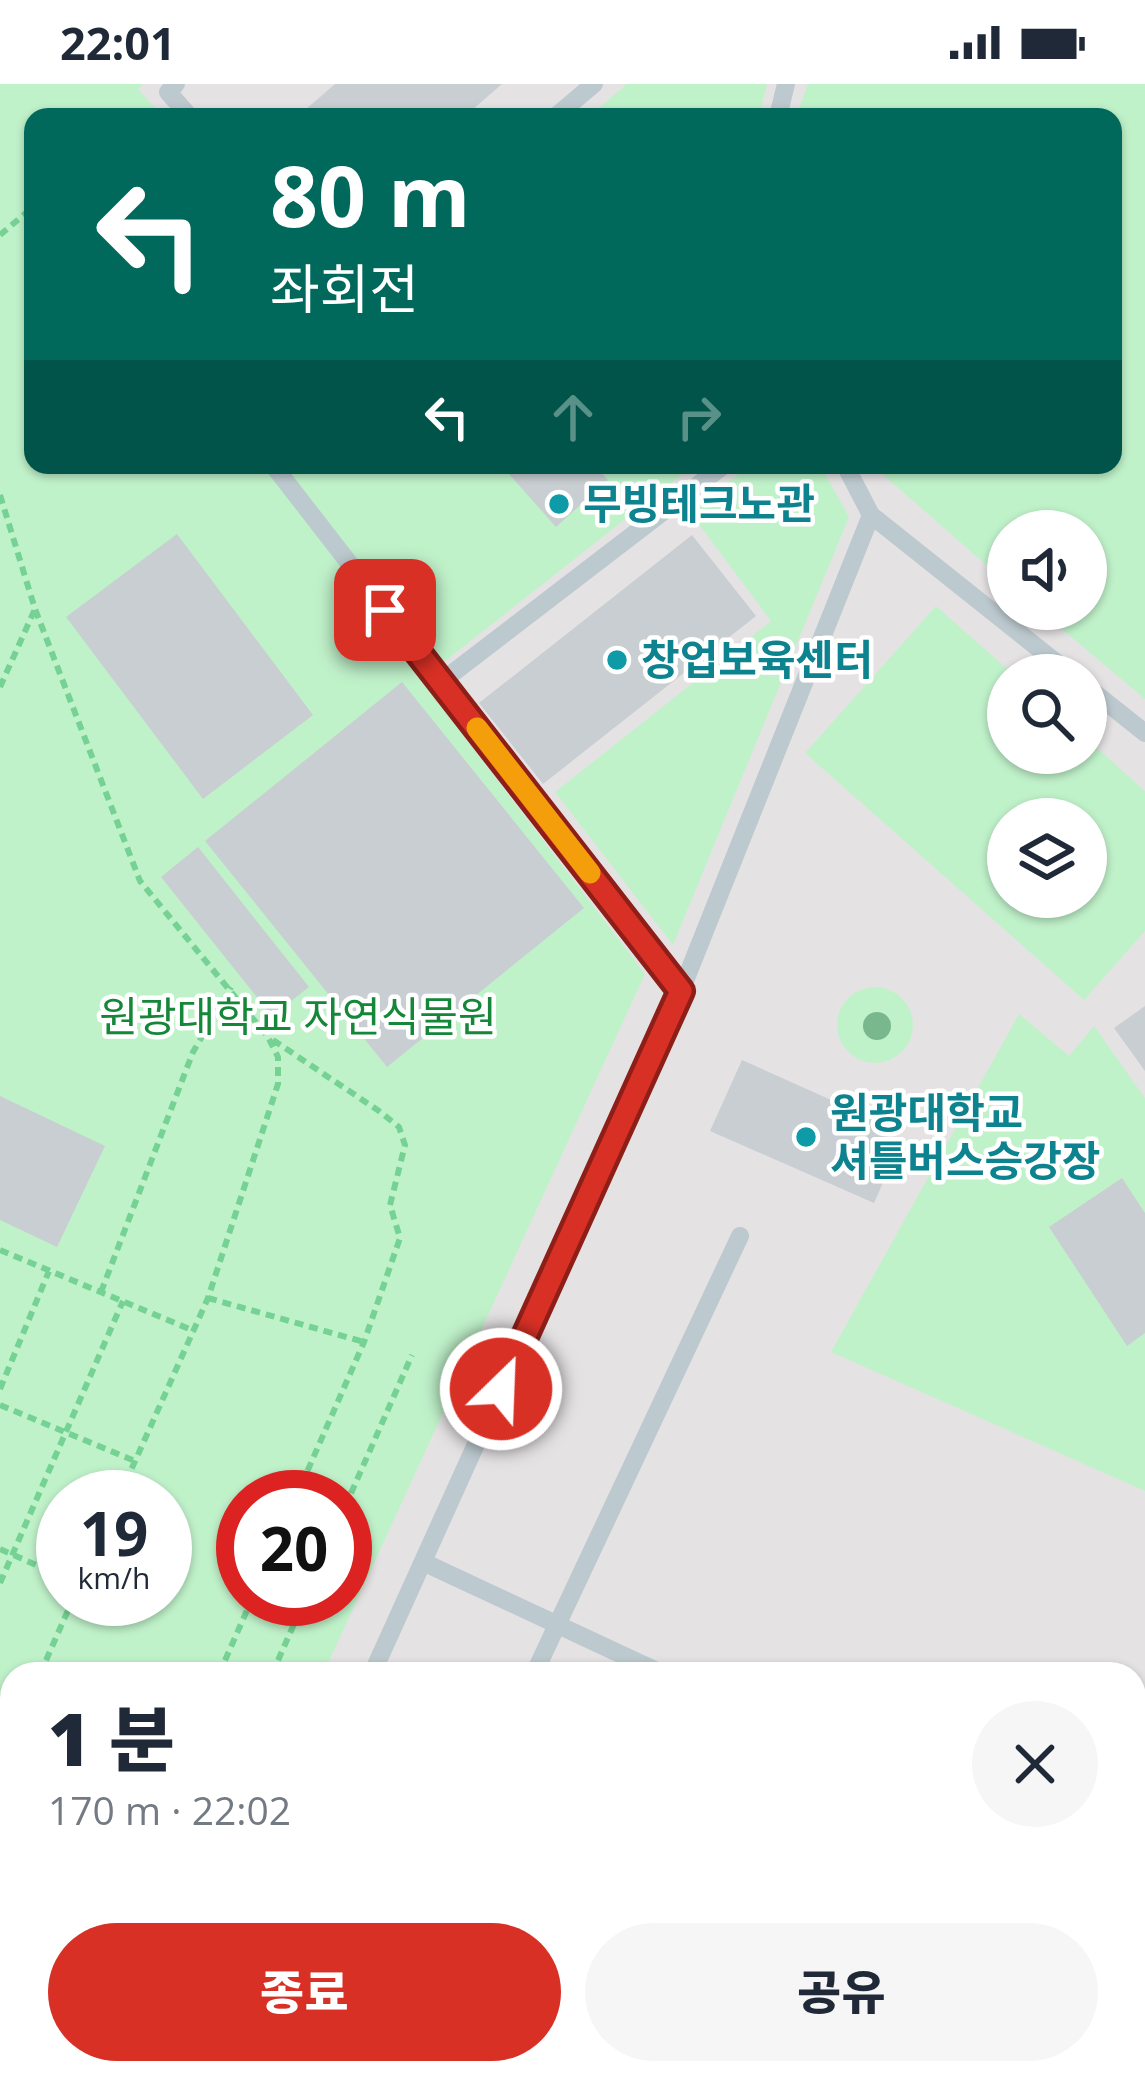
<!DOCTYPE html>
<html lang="ko">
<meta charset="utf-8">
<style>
:root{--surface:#fff;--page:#f6f6f7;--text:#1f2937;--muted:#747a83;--accent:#d93025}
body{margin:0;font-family:"Open Sans","Noto Sans KR",sans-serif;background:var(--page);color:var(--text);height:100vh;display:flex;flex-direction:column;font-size:45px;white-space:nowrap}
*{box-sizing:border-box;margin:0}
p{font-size:39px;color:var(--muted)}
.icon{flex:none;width:66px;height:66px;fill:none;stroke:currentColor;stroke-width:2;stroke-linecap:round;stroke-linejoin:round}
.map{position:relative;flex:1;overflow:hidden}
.sheet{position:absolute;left:0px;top:1578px;width:1146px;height:423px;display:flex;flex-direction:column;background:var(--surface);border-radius:36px 36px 0 0;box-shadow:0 3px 9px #0004}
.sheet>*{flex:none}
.guide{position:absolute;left:24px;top:24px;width:1098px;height:366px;border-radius:24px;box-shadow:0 3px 9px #0004;background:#00695c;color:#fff;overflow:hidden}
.buttons{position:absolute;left:987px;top:426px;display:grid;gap:24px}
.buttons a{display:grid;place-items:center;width:120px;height:120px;border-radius:50%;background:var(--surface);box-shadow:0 3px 9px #0004;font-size:60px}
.speed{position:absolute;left:36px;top:1386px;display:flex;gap:24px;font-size:60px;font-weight:700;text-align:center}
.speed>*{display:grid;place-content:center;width:156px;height:156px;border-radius:50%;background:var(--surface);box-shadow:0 3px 9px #0004;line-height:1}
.speed small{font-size:30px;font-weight:400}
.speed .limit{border:18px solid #d22;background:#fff;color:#111}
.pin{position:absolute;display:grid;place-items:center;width:102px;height:102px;color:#fff;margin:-51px;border-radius:24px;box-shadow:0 6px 18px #0006}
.me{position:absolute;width:132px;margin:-66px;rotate:24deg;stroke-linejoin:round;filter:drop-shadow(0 0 9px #0008)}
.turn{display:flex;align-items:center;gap:42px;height:252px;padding:0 48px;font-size:54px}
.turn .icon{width:156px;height:156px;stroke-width:2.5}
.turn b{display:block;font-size:84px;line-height:102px}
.lanes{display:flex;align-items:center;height:114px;padding:0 48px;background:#0003;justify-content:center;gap:60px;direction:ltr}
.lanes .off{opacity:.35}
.round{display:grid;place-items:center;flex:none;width:126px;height:126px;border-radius:63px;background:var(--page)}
.summary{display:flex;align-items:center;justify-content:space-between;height:204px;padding:0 48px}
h1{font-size:72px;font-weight:800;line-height:90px}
.button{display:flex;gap:24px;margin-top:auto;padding:24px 48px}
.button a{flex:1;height:138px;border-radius:72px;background:var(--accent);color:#fff;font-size:48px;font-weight:800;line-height:138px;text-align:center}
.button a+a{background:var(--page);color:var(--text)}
.status{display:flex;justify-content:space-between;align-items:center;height:84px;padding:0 60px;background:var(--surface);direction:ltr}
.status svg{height:33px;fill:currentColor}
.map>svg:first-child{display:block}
</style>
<div class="status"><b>22:01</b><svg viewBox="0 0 49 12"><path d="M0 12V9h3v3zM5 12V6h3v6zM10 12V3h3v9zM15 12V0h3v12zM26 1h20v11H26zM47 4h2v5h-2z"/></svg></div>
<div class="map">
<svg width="1145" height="1999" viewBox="0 0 1145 1999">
<rect width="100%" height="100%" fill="#f4f2f2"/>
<path fill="#e5e2e4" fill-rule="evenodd" d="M0,0H1145V1999H0ZM33,33H1113V381H33ZM1008,447H1086V525H1008ZM1008,591H1086V669H1008ZM1008,735H1086V813H1008ZM63,1413H165V1515H63ZM243,1413H345V1515H243ZM12,1590H1134V1989H12Z"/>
<path fill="#c0f2ca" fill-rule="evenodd" d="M0,0H143L138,5L163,33H33V381H694L421,596L645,890L323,1590H12V1989H139L134,1999H0ZM63,1413H165V1515H63ZM243,1413H345V1515H243Z
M627,0H767L759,33H588Z
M808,0H1145V615L1038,525H1086V447H1008V500L872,381H1113V33H796Z
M751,381H820L849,433L673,861L555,708L771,537L689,427Z
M936,522L1014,591H1008V669H1086V654L1145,707V847L1084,916L805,669ZM1008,735H1086V813H1008Z
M837 941a38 38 0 1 1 76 0a38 38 0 1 1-76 0Z
M1019,930L1069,972L1094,942L1145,1014V1407L831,1268Z"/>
<path fill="#8bedf0" d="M12,1736V1979L0,1974V1762Z"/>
<path fill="#c8ced1" d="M335,0H502L464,33H297Z
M501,381H594L608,396L556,443Z
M177,450L313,631L203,715L66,533Z
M692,451L756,532L543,700L479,619Z
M402,598L584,824L387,983L205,757Z
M198,763L309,903L272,932L161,793Z
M1145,922V987L1114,944Z
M742,976L878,1037L874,1046L901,1058L874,1119L710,1047Z
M0,1012L105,1062L57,1163L0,1136Z
M1122,1094L1145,1129V1249L1127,1262L1049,1143Z
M233,1989H435L428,1999H228Z"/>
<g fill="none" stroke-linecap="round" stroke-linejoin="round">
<path stroke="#76d294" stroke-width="6" stroke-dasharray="9 6" stroke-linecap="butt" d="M0,151L33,123
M0,411L35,525L140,797L268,953L278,973V1000L208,1214L119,1413
M0,603L35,525
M273,956L379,1027L399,1043L405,1061L390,1121L400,1154L364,1258L296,1413
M0,1166L194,1247
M101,1208L193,968L231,903
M208,1214L364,1258
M0,1305L49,1187
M0,1321L135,1377
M345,1423L412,1271
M0,1465L63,1493
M0,1499L123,1217
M40,1590L73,1515
M219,1590L252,1515
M272,1590L305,1515
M0,1679L12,1652
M0,1742L12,1717
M0,1839L12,1842
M16,1999L22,1994L37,1999
M97,1999L103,1989"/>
<path stroke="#bcc9ce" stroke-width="18" d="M176,0L168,8L190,33
M555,33L594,0
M778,33L786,0
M273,381L681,907
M845,381L871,431L1072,591
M441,598L724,381
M1086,602L1145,649
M423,1478L663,1590
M372,1590L681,907L871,431
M534,1590L740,1152
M1134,1809L1145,1814
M799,1989L820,1999
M191,1999L196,1989"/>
</g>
<circle fill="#79b78c" cx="877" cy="942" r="14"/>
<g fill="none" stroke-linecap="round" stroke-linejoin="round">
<defs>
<path id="route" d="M385,526L681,907L501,1305"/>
</defs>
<use href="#route" stroke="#8d1f18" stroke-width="30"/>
<use href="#route" stroke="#d93025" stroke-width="21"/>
<path stroke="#f59e0b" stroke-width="21" d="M477,644L590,789"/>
</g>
<g fill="#0f9aa8" stroke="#fff" stroke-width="4.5">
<circle cx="559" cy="420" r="12"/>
<circle cx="617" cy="576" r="12"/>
<circle cx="806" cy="1053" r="12"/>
</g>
<g text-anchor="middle" stroke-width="9" stroke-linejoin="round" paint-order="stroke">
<g font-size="42" font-weight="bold" fill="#0d838f" stroke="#fff" text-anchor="start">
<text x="583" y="435">무빙테크노관</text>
<text x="641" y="591">창업보육센터</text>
<text x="830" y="1044">원광대학교<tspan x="830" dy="48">셔틀버스승강장</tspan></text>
</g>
<g font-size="42" fill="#148738" stroke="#fff">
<text x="298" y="948">원광대학교 자연식물원</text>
</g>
</g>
</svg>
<div class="buttons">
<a><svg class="icon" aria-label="sound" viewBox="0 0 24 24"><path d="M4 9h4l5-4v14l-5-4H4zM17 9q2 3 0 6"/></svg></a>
<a><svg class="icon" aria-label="search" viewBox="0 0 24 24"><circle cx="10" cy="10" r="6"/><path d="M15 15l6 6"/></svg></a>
<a><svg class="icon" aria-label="layers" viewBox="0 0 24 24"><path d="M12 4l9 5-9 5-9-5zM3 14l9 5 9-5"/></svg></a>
</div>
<div class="speed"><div>19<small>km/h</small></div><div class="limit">20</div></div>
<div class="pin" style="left:385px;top:526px;background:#d93025"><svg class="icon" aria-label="arrive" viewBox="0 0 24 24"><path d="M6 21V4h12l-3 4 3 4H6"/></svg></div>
<svg class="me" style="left:501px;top:1305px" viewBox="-20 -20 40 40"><circle r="17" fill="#d93025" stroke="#fff" stroke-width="3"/><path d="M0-11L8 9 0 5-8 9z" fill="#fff"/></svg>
<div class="guide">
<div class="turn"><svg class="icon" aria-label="left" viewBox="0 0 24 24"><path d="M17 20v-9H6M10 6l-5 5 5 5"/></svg><div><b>80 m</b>좌회전</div></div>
<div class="lanes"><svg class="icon" aria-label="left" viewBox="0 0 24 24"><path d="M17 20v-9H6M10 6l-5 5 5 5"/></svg><svg class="icon off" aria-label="ahead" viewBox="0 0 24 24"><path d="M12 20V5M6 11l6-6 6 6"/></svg><svg class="icon off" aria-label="right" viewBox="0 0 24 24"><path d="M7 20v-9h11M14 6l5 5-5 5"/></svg></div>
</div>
<section class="sheet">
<div class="summary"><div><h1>1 분</h1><p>170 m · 22:02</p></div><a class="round"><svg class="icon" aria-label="close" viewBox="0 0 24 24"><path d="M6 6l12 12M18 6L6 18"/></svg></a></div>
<div class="button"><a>종료</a><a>공유</a></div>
</section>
</div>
